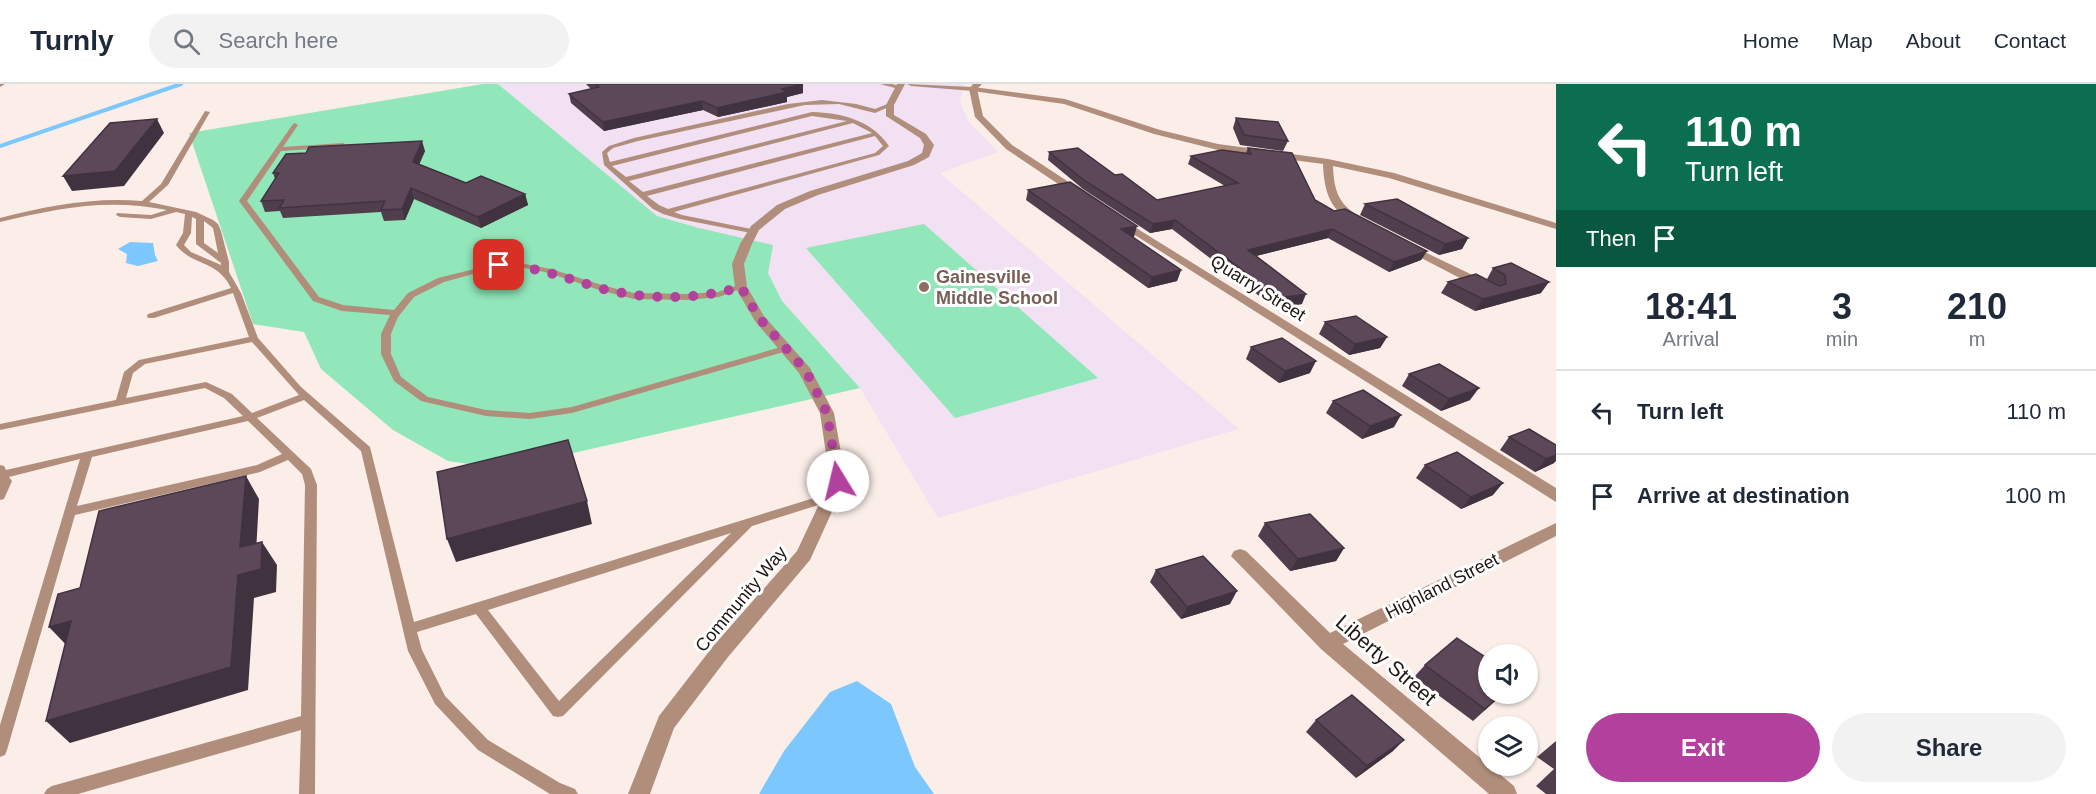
<!DOCTYPE html>
<style>
:root{--surface:#fff;--page:#f2f2f3;--text:#1f2937;--muted:#747a83;--line:#e0e1e3;--accent:#b1419d}
body{margin:0;font-family:Arial,sans-serif;background:var(--page);color:var(--text);height:100vh;display:flex;flex-direction:column;font-size:22px;white-space:nowrap}
*{box-sizing:border-box;margin:0}
p{font-size:20px;color:var(--muted)}
.icon{flex:none;width:33px;height:33px;fill:none;stroke:currentColor;stroke-width:2;stroke-linecap:round;stroke-linejoin:round}
.map{position:relative;flex:1;overflow:hidden}
.drawer{display:flex;flex-direction:column;background:var(--surface);width:540px}
.drawer>*{flex:none}
.hud{background:#0b6e4f;color:#fff;overflow:hidden}
.tools{position:absolute;left:1478px;top:560px;display:grid;gap:12px}
.tools a{display:grid;place-items:center;width:60px;height:60px;border-radius:50%;background:var(--surface);box-shadow:0 2px 4px #0004;font-size:30px}
.pin{position:absolute;display:grid;place-items:center;width:51px;height:51px;color:#fff;margin:-26px;border-radius:12px;box-shadow:0 3px 9px #0006}
.me{position:absolute;width:66px;margin:-33px;rotate:351deg;stroke-linejoin:round;filter:drop-shadow(0 0 4px #0008)}
.turn{display:flex;align-items:center;gap:21px;height:126px;padding:0 30px;font-size:27px}
.turn .icon{width:78px;height:78px;stroke-width:2.5}
.turn b{display:block;font-size:42px;line-height:51px}
.then{display:flex;align-items:center;height:57px;padding:0 30px;background:#0003;gap:12px;font-size:22px}
.eta{display:flex;justify-content:space-evenly;align-items:center;height:102px;text-align:center}
.eta b{font-size:36px;font-weight:800;line-height:42px}
.action{display:flex;gap:12px;margin-top:auto;padding:12px 30px}
.action a{flex:1;height:69px;border-radius:36px;background:var(--accent);color:#fff;font-size:24px;font-weight:800;line-height:69px;text-align:center}
.action a+a{background:var(--page);color:var(--text)}
ul{padding:0;list-style:none}
li{display:flex;align-items:center;gap:18px;height:84px;padding:0 30px;border-top:2px solid var(--line)}
li div{flex:1}
li b{display:block;font-size:22px}
li em{font-style:normal}
header{display:flex;align-items:center;gap:36px;box-sizing:border-box;height:84px;padding:0 30px;background:var(--surface);border-bottom:2px solid var(--line)}
header strong{font-size:28px}
nav{display:flex;gap:33px;margin-inline-start:auto;font-size:21px}
.search{width:420px;height:54px;background:var(--page);display:flex;align-items:center;gap:15px;box-sizing:border-box;padding:0 21px;border-radius:33px;color:var(--muted);font-size:22px}
main{display:flex;flex:1;min-height:0}
.map>svg:first-child{display:block}
</style>
<header>
<strong>Turnly</strong>
<div class="search"><svg class="icon" aria-label="search" viewBox="0 0 24 24"><circle cx="10" cy="10" r="6"/><path d="M15 15l6 6"/></svg>Search here</div>
<nav><a>Home</a><a>Map</a><a>About</a><a>Contact</a></nav>
</header>
<main>
<div class="map">
<svg width="1556" height="710" viewBox="0 0 1556 710">
<rect width="100%" height="100%" fill="#fbeee8"/>
<path fill="#f1e1f3" d="M498,0H964L960,18L968,37L998,68L940,89L1239,345L938,434L860,304L782,217L768,189L699,144L657,132Z"/>
<path fill="#91e6ba" d="M483,0H498L657,132L699,144L773,161L768,189L782,217L860,304L503,385L448,377L393,346L321,285L304,248L253,240L189,49Z
M924,140L1098,294L955,334L806,164Z"/>
<path fill="#7bc7fe" d="M130,158L153,159L155,171L158,177L138,182L126,179L127,170L118,165Z
M857,597L891,620L915,683L934,710H759L784,667L830,608Z"/>
<g fill="none" stroke-linecap="round" stroke-linejoin="round">
<path stroke="#7bc7fe" stroke-width="4" d="M0,62L181,0"/>
<path fill="#b08e7b" fill-rule="evenodd" d="M0,0H5L0,3Z
M880,0H892L902,3L899,5Z
M822,16L856,20L875,25L890,19L893,21L875,29L839,20L805,21L638,57L613,64L607,69L610,78L812,28C842,29 871,36 889,62L879,71L674,128L682,131L756,146V150L680,135L663,130L653,125L604,81L602,68L609,62L634,54L788,20ZM812,32L847,37L626,93L612,82ZM853,39L872,49L643,108L629,97ZM875,52L883,62L875,69L668,125L659,121L647,112Z
M205,27L210,28L168,101L149,118L196,128L213,136L218,140L221,147L229,178V188L241,209L258,254L301,303L370,363L414,538L830,409L834,410L836,413L834,416L752,442L563,632L558,633L553,632L476,530L417,548L422,566L445,612L488,656L560,699L575,705L578,710H550L478,666L435,620L408,567L361,367L304,316L257,334L311,385L317,401L315,710H299L301,646L78,710H44L47,705L52,702L301,632L305,401L302,390L288,376L260,388L75,431L7,666L5,671L0,673V641L80,375L9,393L12,397L4,415L0,416V381L4,382L6,386L243,332L224,314L205,304L0,346V340L116,316L124,288L139,276L249,253L233,209L154,234H148L147,232L148,230L231,204C217,175 193,183 176,161L183,149L185,130L176,128L151,135L120,133L116,131L117,129L151,131L167,126C108,114 58,124 0,138V134C47,122 93,113 142,117L161,100ZM192,133L196,135V160L221,179V181L191,168L184,161L191,149ZM204,137L213,144L218,169L204,159ZM252,258L299,311L252,329L232,310L206,298L126,314L133,289L145,280ZM248,337L282,370L257,381L77,422L92,373ZM731,449L559,617L488,526Z
M295,39L298,41L283,63L343,59L346,61L343,63L281,67L247,117L319,213L343,221L394,226L408,209L438,194L499,179H520L551,185L605,202L634,209L687,210L718,208L741,200L745,203L719,213L687,216L634,215L599,206L549,189L520,183H499L444,198L414,213L398,233L391,250V270L401,293L428,313L486,326L530,329L572,323L781,263L784,262L789,265L787,267L572,329L530,335L486,332L421,317L394,297L381,270V250L390,231L342,227L313,217L239,117L293,40Z"/>
<path fill="#b08e7b" fill-rule="evenodd" d="M897,0H905L894,21V31L926,50L934,61L929,73L914,81L818,111L785,125L759,146L752,160L744,180L747,203L764,232L810,284L834,329L846,397L810,476L728,573L674,644L650,710H628L659,632L714,561L797,467L830,397L820,329L799,289L755,237L735,203L732,180L740,160L751,142L777,121L810,107L908,77L922,69L924,61L920,54L886,32V21Z
M907,0L973,3L1065,15L1160,46L1218,60L1328,75L1394,89L1556,139V145L1389,94L1333,82C1334,108 1339,121 1362,134L1363,136L1358,139C1330,130 1324,107 1323,80L1218,66L1154,50L1064,20L973,7L911,2Z
M1408,160L1487,198L1489,201L1483,205L1479,204L1404,165V161Z
M1556,439V452L1343,560L1514,702L1517,710H1489L1321,565L1231,472L1234,467L1240,465L1246,467L1330,549Z"/>
<path fill="#b08e7b" fill-rule="evenodd" d="M973,0H982L977,5L983,32L1012,61L1084,108V112H1076L1006,65L975,33L969,5Z
M1120,134L1556,404V418L1116,139L1115,137Z"/>
</g>
<path fill="#503e4d" d="M586,0H803V9L787,13V18L718,33L703,26L604,47L571,19L569,10L591,5Z
M1236,34L1288,57L1283,67L1240,61L1233,44Z
M1248,64L1315,116L1334,127L1427,167L1421,176L1389,188L1328,154L1256,172L1302,220L1275,224L1172,145L1150,149L1083,105L1048,76L1049,68L1115,91L1157,116L1225,102L1188,80L1191,72L1246,69Z
M425,67L419,80L466,99L525,110L528,121L481,144L414,115L405,136L384,137L381,128L283,134L280,127L265,128L261,117L275,95L273,89Z
M1028,106L1134,153H1132L1181,186L1177,197L1148,204L1026,116Z
M1365,120L1468,154L1462,165L1439,171L1360,131Z
M1493,184L1541,209L1475,227L1441,209L1448,198L1487,195Z
M1325,238L1387,253L1380,264L1349,271L1319,250Z
M1251,263L1310,289L1279,299L1246,275Z
M1409,290L1470,316L1441,327L1402,302Z
M1333,317L1394,343L1362,355L1326,329Z
M1509,353L1554,379L1535,388L1500,366Z
M1425,381L1493,411L1461,425L1416,394Z
M1265,439L1344,464L1336,477L1290,487L1258,452Z
M1156,486L1230,520L1181,535L1150,498Z
M1425,581L1504,609L1473,637L1414,593Z
M1316,636L1393,667L1356,694L1306,648Z
M1556,657V710H1546L1536,702L1554,685L1537,673Z"/>
<path fill="#41323f" d="M803,0V9L787,13V18L718,33L717,24L782,5Z
M702,17L703,26L604,47L603,38Z
M157,35L164,49L124,102L72,107L63,92Z
M422,57L425,67L416,88L413,78Z
M411,104L414,115L405,136L402,125Z
M525,110L528,121L481,144L478,133Z
M1175,136L1172,145L1150,149L1153,140Z
M1137,142L1134,153L1117,156L1121,145Z
M1332,145L1328,154L1244,175L1248,166Z
M1468,154L1462,165L1439,171L1445,160Z
M1427,167L1421,176L1389,188L1394,178Z
M1181,186L1177,197L1148,204L1152,193Z
M1549,198L1541,209L1475,227L1483,215Z
M1306,210L1302,220L1275,224L1280,214Z
M1387,253L1380,264L1349,271L1355,260Z
M1316,277L1310,289L1279,299L1285,287Z
M1479,304L1470,316L1441,327L1449,315Z
M1401,331L1394,343L1362,355L1370,342Z
M1556,371V377L1554,379L1535,388L1546,375Z
M246,392L259,415L255,486L262,458L277,481L276,508L254,514L248,606L70,659L46,637Z
M1503,399L1493,411L1461,425L1471,413Z
M587,417L592,440L456,478L447,455Z
M1344,464L1336,477L1290,487L1298,475Z
M1237,507L1230,520L1181,535L1187,523Z
M71,537V566L49,543Z
M1404,656L1393,667L1356,694L1367,682Z"/>
<path fill="#5d485a" stroke="#41323f" stroke-width="1.5" d="M595,0H803L782,5L787,8L717,24L702,17L603,38L569,10L599,3Z
M1236,34L1278,38L1288,57L1244,51Z
M157,35L115,87L63,92L110,39Z
M422,57L413,78L466,99L481,92L525,110L478,133L411,104L402,125L381,126L385,117L279,124L284,116L261,117L279,89H273L286,70L306,69L309,63Z
M1078,64L1115,91L1122,90L1157,116L1238,99L1191,72L1222,66L1251,70L1248,64L1292,69L1315,116L1334,127L1345,125L1427,167L1394,178L1332,145L1248,166L1306,210L1280,214L1175,136L1153,140L1085,97L1049,68Z
M1070,98L1137,142L1121,145L1181,186L1152,193L1028,106Z
M1397,115L1468,154L1445,160L1365,120Z
M1511,179L1549,198L1483,215L1448,198L1476,190L1499,202L1506,200L1505,191L1493,184Z
M1356,232L1387,253L1355,260L1325,238Z
M1282,254L1316,277L1285,287L1251,263Z
M1439,280L1479,304L1449,315L1409,290Z
M1363,306L1401,331L1370,342L1333,317Z
M1529,345L1556,361V371L1546,375L1509,353Z
M568,356L587,417L447,455L437,388Z
M1457,368L1503,399L1471,413L1425,381Z
M246,392L240,463L262,458L261,485L238,491L231,583L46,637L71,537L49,543L58,510L80,504L99,427Z
M1310,430L1344,464L1298,475L1265,439Z
M1203,472L1237,507L1187,523L1156,486Z
M1457,554L1488,575V609H1503L1485,625L1425,581Z
M1352,611L1404,656L1367,682L1316,636Z"/>
<g fill="none" stroke-linecap="round" stroke-linejoin="round">
<path stroke="#b1419d" stroke-width="10" stroke-dasharray="0 18" d="M499,181C537,182 568,195 603,205C648,216 696,216 741,203L759,234L806,287L827,329L838,397"/>
</g>
<circle fill="#8d6e63" stroke="#fff" stroke-width="2" cx="924" cy="203" r="6"/>
<g text-anchor="middle" stroke-width="6" stroke-linejoin="round" paint-order="stroke">
<g font-size="18" font-weight="bold" fill="#785e54" stroke="#fff" text-anchor="start">
<text x="936" y="199">Gainesville<tspan x="936" dy="21">Middle School</tspan></text>
</g>
<g font-size="18" fill="#211611" stroke="#fff">
<text transform="translate(1258 204) rotate(32)" y="6">Quarry Street</text>
<text transform="translate(1442 502) rotate(-27)" y="6">Highland Street</text>
<text transform="translate(741 515) rotate(-50)" y="6">Community Way</text>
</g>
<g font-size="21" fill="#211611" stroke="#fff">
<text transform="translate(1386 576) rotate(41)" y="7">Liberty Street</text>
</g>
</g>
</svg>
<div class="tools">
<a><svg class="icon" aria-label="sound" viewBox="0 0 24 24"><path d="M4 9h4l5-4v14l-5-4H4zM17 9q2 3 0 6"/></svg></a>
<a><svg class="icon" aria-label="layers" viewBox="0 0 24 24"><path d="M12 4l9 5-9 5-9-5zM3 14l9 5 9-5"/></svg></a>
</div>
<div class="pin" style="left:499px;top:181px;background:#d93025"><svg class="icon" aria-label="arrive" viewBox="0 0 24 24"><path d="M6 21V4h12l-3 4 3 4H6"/></svg></div>
<svg class="me" style="left:838px;top:397px" viewBox="-20 -20 40 40"><circle r="19" fill="#fff"/><path d="M0-13L10 11 0 6-10 11z" fill="#b1419d"/></svg>
</div>
<section class="drawer">
<div class="hud">
<div class="turn"><svg class="icon" aria-label="left" viewBox="0 0 24 24"><path d="M17 20v-9H6M10 6l-5 5 5 5"/></svg><div><b>110 m</b>Turn left</div></div>
<div class="then">Then<svg class="icon" aria-label="arrive" viewBox="0 0 24 24"><path d="M6 21V4h12l-3 4 3 4H6"/></svg></div>
</div>
<div class="eta">
<div><b>18:41</b><p>Arrival</p></div>
<div><b>3</b><p>min</p></div>
<div><b>210</b><p>m</p></div>
</div>
<ul>
<li><svg class="icon" aria-label="left" viewBox="0 0 24 24"><path d="M17 20v-9H6M10 6l-5 5 5 5"/></svg><div><b>Turn left</b></div><em>110 m</em></li>
<li><svg class="icon" aria-label="arrive" viewBox="0 0 24 24"><path d="M6 21V4h12l-3 4 3 4H6"/></svg><div><b>Arrive at destination</b></div><em>100 m</em></li>
</ul>
<div class="action"><a>Exit</a><a>Share</a></div>
</section>
</main>
